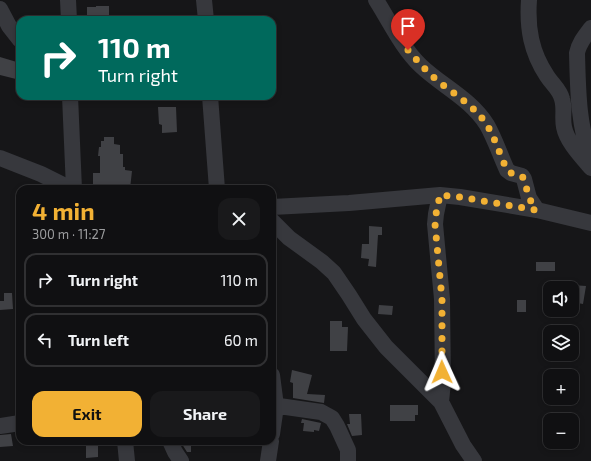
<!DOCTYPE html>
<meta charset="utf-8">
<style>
:root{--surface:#101012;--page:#19191b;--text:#f1f3f6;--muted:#9c9d9f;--line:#303032;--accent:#f2b134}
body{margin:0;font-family:"Exo 2",sans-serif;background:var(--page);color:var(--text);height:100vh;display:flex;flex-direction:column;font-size:15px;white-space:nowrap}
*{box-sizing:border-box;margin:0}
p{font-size:13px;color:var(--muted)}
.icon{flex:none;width:22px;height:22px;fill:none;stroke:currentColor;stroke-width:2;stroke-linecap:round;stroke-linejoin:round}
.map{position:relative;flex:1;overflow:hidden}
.sheet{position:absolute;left:16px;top:185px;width:260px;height:260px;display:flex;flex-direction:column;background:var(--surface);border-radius:12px;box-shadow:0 2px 6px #0003,0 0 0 1px var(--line)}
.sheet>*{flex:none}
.banner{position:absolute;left:16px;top:16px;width:260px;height:84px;border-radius:12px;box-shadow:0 2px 6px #0003,0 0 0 1px var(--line);background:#00695c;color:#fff;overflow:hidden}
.fabs{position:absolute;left:543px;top:281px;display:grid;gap:8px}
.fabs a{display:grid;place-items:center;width:36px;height:36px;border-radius:8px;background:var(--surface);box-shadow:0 2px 6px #0003,0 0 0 1px var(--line);font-size:20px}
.pin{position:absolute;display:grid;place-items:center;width:34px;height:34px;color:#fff;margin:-41px -17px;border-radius:50% 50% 50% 0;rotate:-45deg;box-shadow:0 0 4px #0007}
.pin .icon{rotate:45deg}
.me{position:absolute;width:44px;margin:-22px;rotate:359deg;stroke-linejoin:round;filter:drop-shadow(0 0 3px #0008)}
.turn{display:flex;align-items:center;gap:14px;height:84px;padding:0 16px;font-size:18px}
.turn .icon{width:52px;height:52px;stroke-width:2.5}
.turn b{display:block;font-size:28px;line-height:34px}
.round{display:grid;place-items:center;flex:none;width:42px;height:42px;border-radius:12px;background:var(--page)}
.head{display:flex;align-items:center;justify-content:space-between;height:68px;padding:0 16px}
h1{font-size:24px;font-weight:700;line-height:30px;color:var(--accent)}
.action{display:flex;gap:8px;margin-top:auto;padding:8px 16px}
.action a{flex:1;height:46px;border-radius:12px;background:var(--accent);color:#111;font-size:16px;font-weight:700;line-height:46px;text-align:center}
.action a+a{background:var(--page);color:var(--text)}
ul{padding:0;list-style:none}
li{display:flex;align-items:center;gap:12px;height:54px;margin:0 8px 6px;padding:0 8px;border:2px solid var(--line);border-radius:12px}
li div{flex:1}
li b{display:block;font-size:15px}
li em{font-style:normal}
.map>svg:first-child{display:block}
</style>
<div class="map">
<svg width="591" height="461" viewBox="0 0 591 461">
<rect width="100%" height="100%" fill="#161618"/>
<path fill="#404145" d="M96,6H109V20H87V7H96Z
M0,57L20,63V80L0,75Z
M158,107H176L177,132L162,133V125L159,124Z
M104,137H114V144L120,145V154H123V167H125V170L132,171L130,189H96V184H93V173H100V156H98L99,147H101V141H104Z
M369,226L382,227V235H378L376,267L368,266L369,259L361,258L362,244H369Z
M536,262H555V271H536Z
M572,285L586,286L583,304L572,302Z
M4,293H12L13,309L0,310V301H4Z
M517,300H526V312H517Z
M379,305L393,306L392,315L378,314Z
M330,321H342V327H348L347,351H330Z
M292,370L312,375L307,394L325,395L324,403L293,398V383L290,382Z
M390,405H418V415H415V421H390Z
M349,414H361L362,435L352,436L347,424H350Z
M302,419L321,423L319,431L314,430V432L303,431L304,423H301Z
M11,434L13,446L0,447V435Z
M86,441H98V457L86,458Z
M180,441H191V452H187Z"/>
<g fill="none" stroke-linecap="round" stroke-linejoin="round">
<path stroke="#37383d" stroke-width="16" d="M68,0L69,20
M204,0L206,20
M376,0C390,22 402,48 421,66C442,86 471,99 487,125C495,139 500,155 507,170L511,173L522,176L524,179L529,198L537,210
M529,0C527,28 531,52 547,76C552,84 560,90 562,99C565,108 562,118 564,127C567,142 581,156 591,168
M0,9L9,26L20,40
M591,28C585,36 579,43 577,53C578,89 578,125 591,159
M70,96L74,189
M210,96L217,189
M0,158L41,174L71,189
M440,195L436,214L435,224L442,299L443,382L441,402
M272,207L349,203L440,195L460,197L537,210L591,223
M272,221L289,238L322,262L334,273L349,295L364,319L386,347L441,402L463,445L474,461
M272,375L276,406L272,434
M272,405L321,412L332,418L337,426L348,450V461
M0,426L20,423
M125,441L127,461
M170,441L175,452L181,461
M268,461L271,441"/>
</g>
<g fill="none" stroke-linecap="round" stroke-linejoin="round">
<path stroke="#f2b134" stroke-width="7" stroke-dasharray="0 12.6" d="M408,50C419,63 430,75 443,85C459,97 476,108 487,125C495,138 500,155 507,170L511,173L522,176L524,179L529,198L536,210L460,197L440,195L436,214L435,224L442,299V372"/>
</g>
</svg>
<div class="fabs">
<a><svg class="icon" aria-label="sound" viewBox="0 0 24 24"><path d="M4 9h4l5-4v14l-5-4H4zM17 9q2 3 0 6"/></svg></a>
<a><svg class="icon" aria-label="layers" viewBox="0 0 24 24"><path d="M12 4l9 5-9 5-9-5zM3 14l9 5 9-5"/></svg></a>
<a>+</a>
<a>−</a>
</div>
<div class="pin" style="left:408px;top:50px;background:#d93025"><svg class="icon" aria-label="arrive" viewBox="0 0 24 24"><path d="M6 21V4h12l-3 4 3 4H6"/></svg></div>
<svg class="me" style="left:442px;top:372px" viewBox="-20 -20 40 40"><path d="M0-17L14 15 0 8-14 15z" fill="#f2b134" stroke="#fff" stroke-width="4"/></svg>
<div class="banner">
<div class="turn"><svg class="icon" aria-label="right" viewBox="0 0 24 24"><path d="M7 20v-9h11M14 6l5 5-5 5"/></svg><div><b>110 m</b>Turn right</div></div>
</div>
<section class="sheet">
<div class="head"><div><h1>4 min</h1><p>300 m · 11:27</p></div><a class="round"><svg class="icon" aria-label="close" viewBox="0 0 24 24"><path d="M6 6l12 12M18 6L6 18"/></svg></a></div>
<ul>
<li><svg class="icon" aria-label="right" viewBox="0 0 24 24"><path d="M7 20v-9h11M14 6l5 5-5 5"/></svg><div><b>Turn right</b></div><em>110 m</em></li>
<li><svg class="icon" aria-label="left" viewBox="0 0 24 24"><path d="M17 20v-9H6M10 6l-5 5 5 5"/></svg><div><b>Turn left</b></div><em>60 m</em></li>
</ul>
<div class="action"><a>Exit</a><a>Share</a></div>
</section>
</div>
